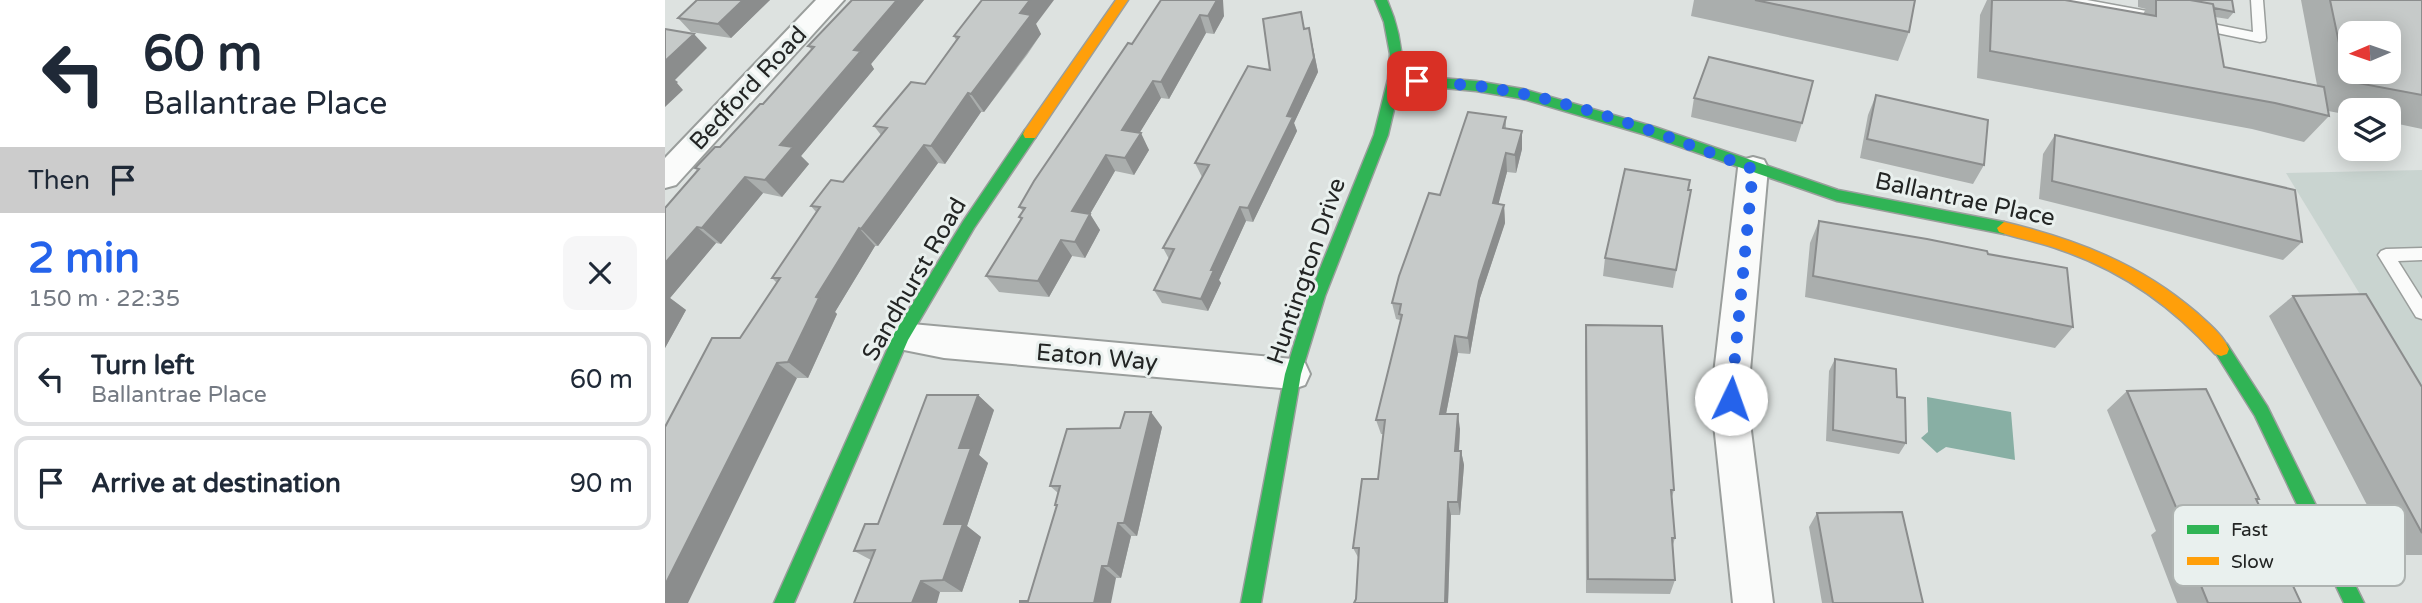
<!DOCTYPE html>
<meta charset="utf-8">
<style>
:root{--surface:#fff;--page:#f6f6f7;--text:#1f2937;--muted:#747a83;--line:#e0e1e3;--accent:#2563eb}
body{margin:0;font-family:"Varela Round",sans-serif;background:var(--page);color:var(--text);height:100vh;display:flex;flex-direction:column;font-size:26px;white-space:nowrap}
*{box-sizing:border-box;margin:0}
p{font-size:23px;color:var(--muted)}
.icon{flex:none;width:38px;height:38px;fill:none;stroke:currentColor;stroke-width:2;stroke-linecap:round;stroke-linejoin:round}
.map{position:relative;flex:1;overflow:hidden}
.side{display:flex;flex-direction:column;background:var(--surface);width:665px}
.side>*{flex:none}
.top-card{background:#fff;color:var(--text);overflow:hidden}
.needle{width:46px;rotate:268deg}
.fabs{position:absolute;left:1673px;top:21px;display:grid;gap:14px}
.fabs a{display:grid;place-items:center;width:63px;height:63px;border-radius:14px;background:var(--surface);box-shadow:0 4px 18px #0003;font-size:35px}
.pin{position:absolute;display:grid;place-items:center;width:60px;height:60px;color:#fff;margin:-30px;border-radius:14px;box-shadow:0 4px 10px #0006}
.me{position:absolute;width:77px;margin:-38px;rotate:3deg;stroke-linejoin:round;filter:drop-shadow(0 0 5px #0008)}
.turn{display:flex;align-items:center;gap:24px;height:147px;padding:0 28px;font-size:32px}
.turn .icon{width:91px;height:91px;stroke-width:2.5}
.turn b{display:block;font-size:49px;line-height:60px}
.then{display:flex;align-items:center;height:66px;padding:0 28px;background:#0003;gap:14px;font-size:26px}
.round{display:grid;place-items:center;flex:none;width:74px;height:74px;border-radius:14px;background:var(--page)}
.overview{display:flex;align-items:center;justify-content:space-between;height:119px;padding:0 28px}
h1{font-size:42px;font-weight:800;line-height:52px;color:var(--accent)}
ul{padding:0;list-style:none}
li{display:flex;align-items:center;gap:21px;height:94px;margin:0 14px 10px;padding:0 14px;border:4px solid var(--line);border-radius:14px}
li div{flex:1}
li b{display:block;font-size:26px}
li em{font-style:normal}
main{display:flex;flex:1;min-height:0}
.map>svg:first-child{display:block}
</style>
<main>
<section class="side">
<div class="top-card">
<div class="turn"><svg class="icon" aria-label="left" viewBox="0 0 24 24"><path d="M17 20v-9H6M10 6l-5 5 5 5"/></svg><div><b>60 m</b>Ballantrae Place</div></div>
<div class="then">Then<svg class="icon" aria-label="arrive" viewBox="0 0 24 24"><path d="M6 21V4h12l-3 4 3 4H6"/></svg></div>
</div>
<div class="overview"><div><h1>2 min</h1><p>150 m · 22:35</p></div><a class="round"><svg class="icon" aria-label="close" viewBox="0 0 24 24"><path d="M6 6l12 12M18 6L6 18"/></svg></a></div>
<ul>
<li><svg class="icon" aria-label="left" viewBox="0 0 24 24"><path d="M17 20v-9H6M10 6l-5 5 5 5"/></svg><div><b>Turn left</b><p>Ballantrae Place</p></div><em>60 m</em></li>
<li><svg class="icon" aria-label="arrive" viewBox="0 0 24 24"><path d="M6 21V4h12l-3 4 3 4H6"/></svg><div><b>Arrive at destination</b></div><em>90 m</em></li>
</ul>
</section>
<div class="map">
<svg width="1757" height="603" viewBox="0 0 1757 603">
<rect width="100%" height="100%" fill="#dde2e0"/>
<path fill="#c9d4d0" d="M1757,170V396L1621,173Z"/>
<path fill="#88afa4" d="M1262,397L1346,412L1350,460L1281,447L1272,453L1256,438L1263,432Z"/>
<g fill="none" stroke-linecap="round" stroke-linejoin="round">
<defs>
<path id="lane" d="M1394,0H1422L1498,14L1504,18L1498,22L1400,4Z
M1586,0H1598L1601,38L1600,41L1595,42L1533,29L1527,25L1533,21L1588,32Z
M1757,248V260L1733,261L1757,299V319L1751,317L1713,255L1716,251L1721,249Z"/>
<path id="street" d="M151,0H179L11,185L0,188V158Z
M1088,157L1099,160L1103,168L1084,382V415L1108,603H1068L1048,415V382L1073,168L1077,160Z
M236,323L628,359L640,363L645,374L640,385L628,389L279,358L224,347L219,337L224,327Z"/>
<path id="fast" d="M710,0H722C733,25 738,48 737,75L811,81L858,89L990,127L1173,190L1339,222L1346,228L1339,234L1172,201L981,135L858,99L811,91L735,84L723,135L660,296L636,374L596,603H576L620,374L644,296L709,135L723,79L725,54L719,22Z
M365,129L370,130L372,134L370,138L309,228L243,340L129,603H109L230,332L299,220L360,130Z
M1556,342L1562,344L1602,406L1699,603H1679L1590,416L1548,349L1550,344Z"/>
<path id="slow" d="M451,0H463L370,138H360L358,134L360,130Z
M1339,222C1410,239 1476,264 1532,313C1543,323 1558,335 1564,349L1562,354L1556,356L1550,354C1507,306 1457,271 1396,250C1376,242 1354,239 1334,232L1332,228Z"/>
</defs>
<use href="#lane" stroke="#9a9e9c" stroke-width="3"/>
<use href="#street" stroke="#9a9e9c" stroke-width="4"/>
<use href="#fast" stroke="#9a9e9c" stroke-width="3"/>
<use href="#slow" stroke="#9a9e9c" stroke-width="3"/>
<use href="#lane" fill="#fafbfa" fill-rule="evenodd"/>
<use href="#street" fill="#fafbfa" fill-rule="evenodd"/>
<use href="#fast" fill="#30b455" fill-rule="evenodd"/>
<use href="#slow" fill="#ff9f0a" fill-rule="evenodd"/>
</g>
<path fill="#aaaead" d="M32,0H105L66,38L26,32L13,18Z
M187,0H259L206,64L209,69L136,156L144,164L117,197L98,193L56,244L51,243L5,298L21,310L0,348V208L33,171L30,168L55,147L98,104L147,50L143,46Z
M496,0L559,16L549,34L541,33L504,99L496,98L474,133L484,150L469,175L450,171L425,214L435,230L420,258L407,256L384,297L334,292L321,276L356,220L354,217L358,211L354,207L467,44Z
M1029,0H1250L1244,32L1233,61L1026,16Z
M1322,0H1400L1478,14L1481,9L1473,7V0H1567L1569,12L1563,19L1550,17L1559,67L1652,85L1636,0H1757V129L1724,122V110H1685V115L1663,111L1664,116L1639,142L1587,129L1312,78L1315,15Z
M371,24L376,34L362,55L319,112H316L280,164L273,163L213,246H210L170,312L172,314L143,378H132L75,338L112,283L107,278L151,212L146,206L178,182L216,135L209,126L260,84L291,40L289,36Z
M640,28H644L653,72L629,123L632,131L588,222L581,221L554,280L556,283L543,311L497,303L489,290L504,259L498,248L537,177L530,163L605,70Z
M1211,95L1319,165L1308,184L1195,158L1203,115Z
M1029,98L1137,123L1131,142L1026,117Z
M841,117V128L857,131V149L851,173L842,172L833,204L839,205L840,223L815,298L805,354L793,353L781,414L795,429L794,451H796L799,465L795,515H786L783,603H689L691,599L694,559L688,548L713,479L718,434H716L711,420L735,322V320L731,319L727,303L775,195Z
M1390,135L1637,242L1618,260L1374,199L1378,154Z
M1026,190L1008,288L938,276L940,258Z
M1154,221L1323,254L1408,327L1390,348L1140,297L1145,243Z
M1628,296L1757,387V555H1728L1604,316Z
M921,325L1009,490L1007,497L1010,538L1007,548L1010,580L1005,594L921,593L920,346Z
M1170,359L1241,443L1234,454L1161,441L1164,371Z
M1462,391L1594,499L1591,501L1625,571L1622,573L1636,603H1512L1486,535L1491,531L1442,410Z
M313,395L329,410L314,455L323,463L302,526L316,537L297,592H275L206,560L189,551L213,524Z
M497,427L472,536H466L456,578H451L363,601L392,507L390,505L393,493L385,486Z
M1152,513L1258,603H1157L1144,527Z"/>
<path fill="#8b8d8d" d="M78,0H105L66,38L53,24Z
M232,0H259L206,64L209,69L136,156L144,164L117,197L100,180L115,145L189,50Z
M365,0H389L371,24L376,34L319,112L306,94L355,13Z
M552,0H558L559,16L549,34L543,16Z
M535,15L541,33L504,99L496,82Z
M644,28L653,72L629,123L632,131L588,222L583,208L622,116Z
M29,34L42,48L10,80L13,82L12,83L18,90L0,107V61Z
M488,81L496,98L466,147L457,130Z
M303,93L316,112L280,164L266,146Z
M857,131V149L851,173L850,155Z
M476,133L484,150L469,175L460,158Z
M259,145L273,163L213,246L196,229Z
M841,153L842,172L829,221L828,203Z
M441,155L450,171L425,214L435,230L420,258L410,242L407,211Z
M80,177L98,193L56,244L37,228Z
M839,205L840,223L815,298L805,354L803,338L814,281Z
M575,207L581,221L554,280L556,283L543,311L536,299L546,270Z
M32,227L51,243L5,298L21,310L0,348V263Z
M194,228L210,246L170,312L172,314L143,378L123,362L151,297Z
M396,240L407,256L384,297L373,281Z
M790,336L793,353L778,429L775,414Z
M112,363L132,378L23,603H0V585Z
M313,395L329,410L314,455L323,463L302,526L316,537L297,592L278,580L279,524L294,448Z
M486,412L497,427L472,536L459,523Z
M793,414L795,429L793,465L790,451Z
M796,451L799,465L795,515L793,502Z
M783,502L786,515L783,603H780Z
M453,523L466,536L456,578L443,566Z
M437,566L451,578L446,603H429Z
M256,581L275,592L272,603H247Z"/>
<path fill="#c6cac9" stroke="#8b8d8d" stroke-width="2" fill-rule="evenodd" d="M32,0H78L53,24L13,18Z
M187,0H232L189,50L196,51L115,145L128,147L100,180L80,177L37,228L32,227L0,263V208L34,169L30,168L50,147H55L95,104H98L149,47L143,46Z
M317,0H365L355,13L366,15L306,94L303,93L266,146L259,145L196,229L194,228L151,297L154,298L123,362L112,363L0,585V427L47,338H75L115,278H107L155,207L146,206L166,180L178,182L222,128L209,126L246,82L260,84L294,37L289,36Z
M496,0H552L543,16L535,15L496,82L488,81L457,130L476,133L460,158L441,155L407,211L425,214L410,242L396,240L373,281L321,276L357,218L354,217L360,208L354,207L369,181L463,43L467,44Z
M1090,0H1250L1244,32Z
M1327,0H1400L1491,16V0H1525L1548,4L1559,67L1659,87L1664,116L1610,103L1325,51Z
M1525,0H1567L1569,12L1549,8L1548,4Z
M1665,0H1757V95L1682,81ZM1685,33H1724V72H1685Z
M636,12L639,29L644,28L649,58L622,116L628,117L583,208L575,207L546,270H549L536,299L489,290L509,249L498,248L544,165L530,163L583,66L605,70L598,19Z
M0,29L29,34L0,61Z
M1044,57L1148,81L1137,123L1029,98Z
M1211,95L1323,120L1319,165L1202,139Z
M803,112L841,117L838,128L857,131L850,155L841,153L828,203L839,205L814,281L803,338L790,336L775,414H793L790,451H796L793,502H783L780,603H689L691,599L694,548H688L697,479H713L720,420H711L737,315L734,314L736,304L727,303L734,276L764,193L775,195Z
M1390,135L1630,190L1637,242L1387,181Z
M960,169L1025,180L1023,190H1026L1011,270L940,258Z
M1154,221L1262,239L1322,251L1323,254L1402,268L1408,327L1148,276Z
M1701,294L1757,387V533L1628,296Z
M921,325L997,326L1009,490H1006L1010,538H1007L1010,580L923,579Z
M1170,359L1231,369L1232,397L1240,398L1241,443L1168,430Z
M1541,389L1594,499H1591L1625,571H1621L1636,603H1543L1509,519H1516L1462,391Z
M262,395H313L294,448H306L279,524H298L278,580L256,581L247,603H189L210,550L189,551L200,524H213Z
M460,412H486L459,523H453L443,566H437L429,603H355V601H363L392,505H390L395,486H385L402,429L455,428Z
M1237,512L1258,603H1168L1152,513Z"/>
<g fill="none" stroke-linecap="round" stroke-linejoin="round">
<path stroke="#2563eb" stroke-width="12" stroke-dasharray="0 21.6" d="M752,81C779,84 806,84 832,89C917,103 1008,138 1088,169L1066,399"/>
</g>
<g text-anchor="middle" stroke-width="6" stroke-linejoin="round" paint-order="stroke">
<g font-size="24" fill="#232524" stroke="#e9f0ee">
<text transform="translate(83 88) rotate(-47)" y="8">Bedford Road</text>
<text transform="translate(1300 199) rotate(12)" y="8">Ballantrae Place</text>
<text transform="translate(641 271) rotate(-71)" y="8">Huntington Drive</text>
<text transform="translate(249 279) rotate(-60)" y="8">Sandhurst Road</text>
<text transform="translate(432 357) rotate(5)" y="8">Eaton Way</text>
</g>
</g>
<rect x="1508" y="505" width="232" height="81" rx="10" fill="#e9f0ee" stroke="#aeb3b1" stroke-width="2"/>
<rect x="1522" y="525" width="32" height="9" fill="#30b455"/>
<rect x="1522" y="557" width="32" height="8" fill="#ff9f0a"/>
<g font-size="19" fill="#232524">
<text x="1566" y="536">Fast</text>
<text x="1566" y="568">Slow</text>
</g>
</svg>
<div class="fabs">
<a><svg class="needle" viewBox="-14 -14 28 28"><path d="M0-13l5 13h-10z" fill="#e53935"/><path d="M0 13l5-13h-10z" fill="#747a83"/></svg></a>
<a><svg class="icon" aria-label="layers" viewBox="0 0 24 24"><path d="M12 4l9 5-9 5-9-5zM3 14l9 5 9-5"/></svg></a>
</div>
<div class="pin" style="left:752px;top:81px;background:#d93025"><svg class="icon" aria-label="arrive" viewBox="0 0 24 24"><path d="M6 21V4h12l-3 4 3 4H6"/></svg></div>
<svg class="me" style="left:1066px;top:399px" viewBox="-20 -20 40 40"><circle r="19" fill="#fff"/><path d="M0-13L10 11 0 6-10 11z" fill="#2563eb"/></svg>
</div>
</main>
